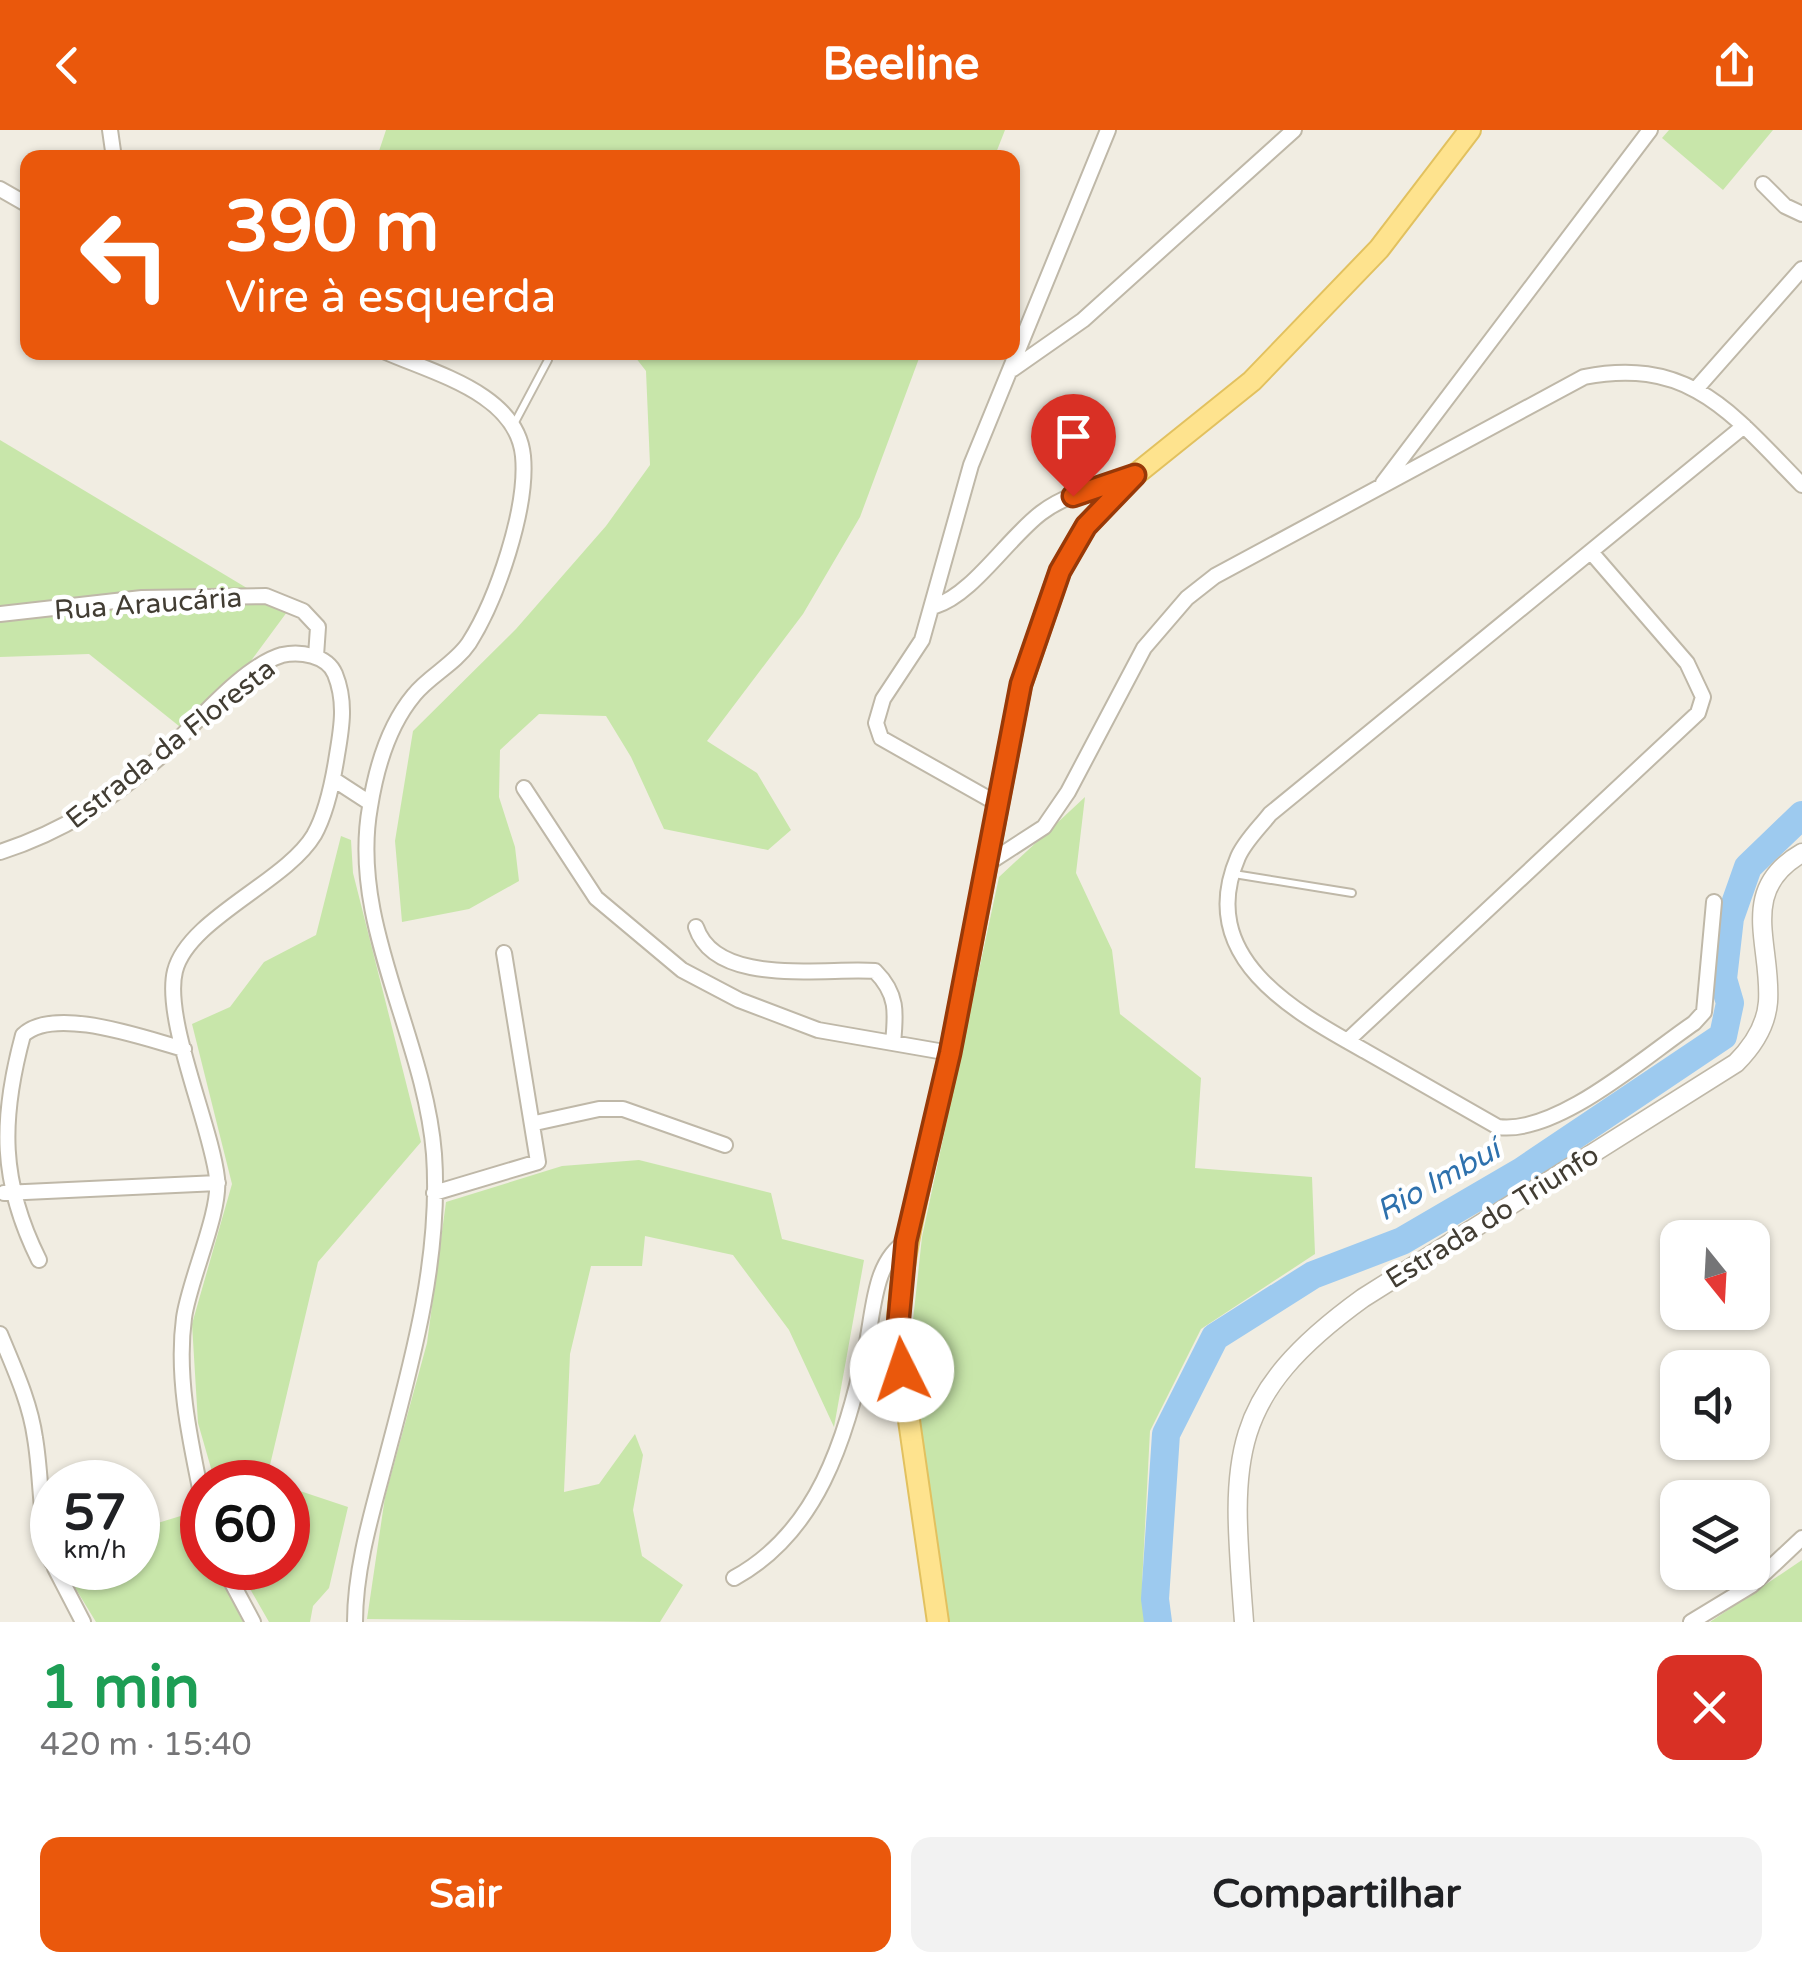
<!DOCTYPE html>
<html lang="pt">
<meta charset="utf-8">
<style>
:root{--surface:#fff;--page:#f2f2f2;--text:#202124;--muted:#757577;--accent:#ea580c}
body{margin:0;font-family:"Varela Round",sans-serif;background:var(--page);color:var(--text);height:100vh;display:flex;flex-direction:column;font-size:38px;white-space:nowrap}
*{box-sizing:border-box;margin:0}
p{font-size:32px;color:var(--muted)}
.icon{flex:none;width:55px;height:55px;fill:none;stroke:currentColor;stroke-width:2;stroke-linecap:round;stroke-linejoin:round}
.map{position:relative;height:1492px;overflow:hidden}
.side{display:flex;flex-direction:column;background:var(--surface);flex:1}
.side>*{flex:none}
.hud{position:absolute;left:20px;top:20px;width:1000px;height:210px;border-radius:20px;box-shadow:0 2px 8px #0004;background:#ea580c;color:#fff;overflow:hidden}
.needle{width:65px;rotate:162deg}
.fabs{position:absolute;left:1660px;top:1090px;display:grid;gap:20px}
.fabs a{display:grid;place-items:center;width:110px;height:110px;border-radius:20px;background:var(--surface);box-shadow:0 2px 8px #0004;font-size:50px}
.speed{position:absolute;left:30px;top:1330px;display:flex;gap:20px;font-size:50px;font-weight:700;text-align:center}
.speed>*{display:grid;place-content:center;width:130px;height:130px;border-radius:50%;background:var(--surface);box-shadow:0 2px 8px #0004;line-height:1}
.speed small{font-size:25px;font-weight:400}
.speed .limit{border:15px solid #d22;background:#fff;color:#111}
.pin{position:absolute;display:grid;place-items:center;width:85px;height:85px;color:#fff;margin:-102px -42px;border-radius:50% 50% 50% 0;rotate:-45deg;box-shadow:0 0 10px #0007}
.pin .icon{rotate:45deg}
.me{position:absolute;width:110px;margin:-55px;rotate:356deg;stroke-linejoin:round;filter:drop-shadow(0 0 8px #0008)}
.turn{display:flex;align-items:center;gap:35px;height:210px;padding:0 40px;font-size:45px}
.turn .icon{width:130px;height:130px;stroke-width:2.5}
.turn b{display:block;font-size:70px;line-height:85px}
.round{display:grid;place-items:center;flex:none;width:105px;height:105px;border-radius:20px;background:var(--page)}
.summary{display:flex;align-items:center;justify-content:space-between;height:170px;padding:0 40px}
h1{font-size:60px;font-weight:800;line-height:75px;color:#1e9e55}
.button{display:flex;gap:20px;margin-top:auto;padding:20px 40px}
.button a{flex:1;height:115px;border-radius:20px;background:var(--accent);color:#fff;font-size:40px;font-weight:800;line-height:115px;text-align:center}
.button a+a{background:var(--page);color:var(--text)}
header{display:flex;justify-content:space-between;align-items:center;height:130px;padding:0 40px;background:var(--accent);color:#fff;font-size:45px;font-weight:800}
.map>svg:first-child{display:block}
</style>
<header><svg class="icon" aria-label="back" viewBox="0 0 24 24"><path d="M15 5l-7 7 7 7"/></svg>Beeline<svg class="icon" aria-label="share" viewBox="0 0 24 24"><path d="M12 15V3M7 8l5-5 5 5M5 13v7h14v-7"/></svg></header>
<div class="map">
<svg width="1802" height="1492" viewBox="0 0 1802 1492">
<rect width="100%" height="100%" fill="#f1ede2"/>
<path fill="#c8e6aa" d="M386,0H1005L994,28L377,27Z
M1669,0H1773L1723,60L1662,8Z
M632,223H921L860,387L803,484L707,611L757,643L791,700L768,720L664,699L631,627L606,586L539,584L500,620L499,667L515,717L519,751L469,779L402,792L395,711L413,601L516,499L606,396L650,335L646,241Z
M0,310L287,482L194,608L89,524L0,527Z
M1085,667L1076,743L1112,820L1120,884L1201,948L1195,1038L1312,1047L1315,1124L1201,1199L1150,1301L1142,1454L1145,1492H947L910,1218L922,1107L999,747Z
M341,706L351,710L353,743L421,1012L318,1132L270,1335L294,1359L348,1377L329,1458L313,1476L310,1492H269L238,1438H288V1352H215L198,1293L192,1194L232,1054L192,894L230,877L264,832L316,805Z
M639,1030L771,1063L782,1109L864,1130L834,1297L789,1200L733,1125L645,1106L642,1136H591L570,1224L564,1362L599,1354L635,1304L643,1325L633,1380L642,1426L683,1455L660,1492L367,1489L385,1367L427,1213L446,1072L562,1036Z
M197,1381L202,1398V1438H216L243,1492H96L63,1438H138V1399Z
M1802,1430V1492H1710Z"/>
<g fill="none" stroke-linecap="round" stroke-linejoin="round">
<path stroke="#9dcaef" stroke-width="28" d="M1158,1492L1155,1469L1166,1304L1215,1207L1313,1145L1402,1111L1522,1041L1723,906L1730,873L1723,849L1730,788L1748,737L1802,685"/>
<defs>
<path id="service" d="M514,294L548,230
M1234,744L1352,763"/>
<path id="minor" d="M110,0L114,28
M1763,54L1785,76L1802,84
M0,59L28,75
M1013,239L1083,190L1294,0
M1696,259L1802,139
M1383,353L1650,0
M935,476C972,465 1008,408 1041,383C1066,364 1100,356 1129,347
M0,484L142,468L266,466L303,481L318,497L316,526
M333,649L370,673
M524,658L596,768L682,840L739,870L818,900L950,923
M998,674L881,608L876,593L883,569L922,510L971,335L1108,0
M0,722C65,701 109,671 161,626C193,598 241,537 282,525C300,521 327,525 335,544C346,571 342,596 337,625C333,651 327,682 314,705C286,752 188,789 175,841C163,889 211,995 217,1048C221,1083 189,1150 184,1188C176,1247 190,1310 202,1368
M987,734L1044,697L1068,662L1144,518L1187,468L1215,446L1584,247C1691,226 1733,285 1802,355
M1714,772L1704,882L1694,893C1644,927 1557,1005 1498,997C1453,971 1409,946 1365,921C1293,881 1195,827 1238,727C1245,711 1260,697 1270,684L1744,296
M696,797C716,858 827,837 875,841C898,864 896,883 893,913
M1347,911L1698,583L1703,567L1687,533L1591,422
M535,993L599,979H623L725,1015
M4,1063L218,1053
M434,1063L538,1032L504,823
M39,1130C0,1052 0,990 23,905C55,875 146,909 184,919
M0,1204C14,1238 30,1272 35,1308C42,1349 39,1391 52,1432
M55,1438L83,1492
M224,1438L253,1492
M734,1448C818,1402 845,1310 865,1222C874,1185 872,1132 907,1111
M355,1492C355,1435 374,1376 388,1322C414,1225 441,1124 434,1024C425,907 349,794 370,677C376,639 389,595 414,565C429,546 455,534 469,513C497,469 528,378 523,326C517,264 436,244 386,222
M1691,1492L1752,1455L1802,1408"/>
<path id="tertiary" d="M1244,1492C1232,1332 1222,1270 1363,1168L1736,933C1753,916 1766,897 1768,872C1772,815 1737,760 1802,723"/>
<path id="primary" d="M938,1492L897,1207C901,1110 930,1017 950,922C975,800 997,677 1021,555L1060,441L1086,396L1135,345L1252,251L1379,119L1470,0"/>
</defs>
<use href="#service" stroke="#bfb8a8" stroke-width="10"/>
<use href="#minor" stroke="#bfb8a8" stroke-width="18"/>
<use href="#tertiary" stroke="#bfb8a8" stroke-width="21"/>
<use href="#primary" stroke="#e2c15f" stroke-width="24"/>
<use href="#service" stroke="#fff" stroke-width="6"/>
<use href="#minor" stroke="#fff" stroke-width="14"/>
<use href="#tertiary" stroke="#fff" stroke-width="18"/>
<use href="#primary" stroke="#fee38e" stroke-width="20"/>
</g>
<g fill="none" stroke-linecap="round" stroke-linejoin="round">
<defs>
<path id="route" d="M902,1240L897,1207L906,1111L950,923L1021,554L1060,441L1086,396L1135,345L1073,366"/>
</defs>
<use href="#route" stroke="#983908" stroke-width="25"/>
<use href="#route" stroke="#ea580c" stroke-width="18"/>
</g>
<g text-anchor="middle" stroke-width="9" stroke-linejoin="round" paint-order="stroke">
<g font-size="28" fill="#423d33" stroke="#fff">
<text transform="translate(148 473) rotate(-4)" y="10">Rua Araucária</text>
<text transform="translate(170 613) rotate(-38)" y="10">Estrada da Floresta</text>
<text transform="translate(1492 1086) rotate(-32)" y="10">Estrada do Triunfo</text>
</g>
<g font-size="30" font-style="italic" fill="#2e71ad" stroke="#fff">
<text transform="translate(1438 1050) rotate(-29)" y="10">Rio Imbuí</text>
</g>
</g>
</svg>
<div class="fabs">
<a><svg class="needle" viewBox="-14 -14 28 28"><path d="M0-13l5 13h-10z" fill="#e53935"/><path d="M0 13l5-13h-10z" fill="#757577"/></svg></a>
<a><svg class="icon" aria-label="sound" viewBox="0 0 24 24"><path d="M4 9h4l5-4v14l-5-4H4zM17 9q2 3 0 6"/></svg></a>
<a><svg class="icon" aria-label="layers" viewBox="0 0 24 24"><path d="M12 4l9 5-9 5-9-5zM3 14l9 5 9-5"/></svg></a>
</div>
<div class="speed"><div>57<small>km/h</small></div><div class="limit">60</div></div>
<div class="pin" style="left:1073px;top:366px;background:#d93025"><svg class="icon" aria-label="arrive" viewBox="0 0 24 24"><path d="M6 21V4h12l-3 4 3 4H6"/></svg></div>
<svg class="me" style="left:902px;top:1240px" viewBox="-20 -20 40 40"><circle r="19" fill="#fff"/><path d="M0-13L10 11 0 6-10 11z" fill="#ea580c"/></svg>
<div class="hud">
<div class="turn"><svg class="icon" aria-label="left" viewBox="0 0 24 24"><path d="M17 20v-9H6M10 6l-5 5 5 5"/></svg><div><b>390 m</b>Vire à esquerda</div></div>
</div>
</div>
<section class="side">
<div class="summary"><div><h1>1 min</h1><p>420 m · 15:40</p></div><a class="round" style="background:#d93025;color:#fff"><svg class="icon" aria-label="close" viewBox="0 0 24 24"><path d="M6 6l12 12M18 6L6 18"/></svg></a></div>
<div class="button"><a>Sair</a><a>Compartilhar</a></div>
</section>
